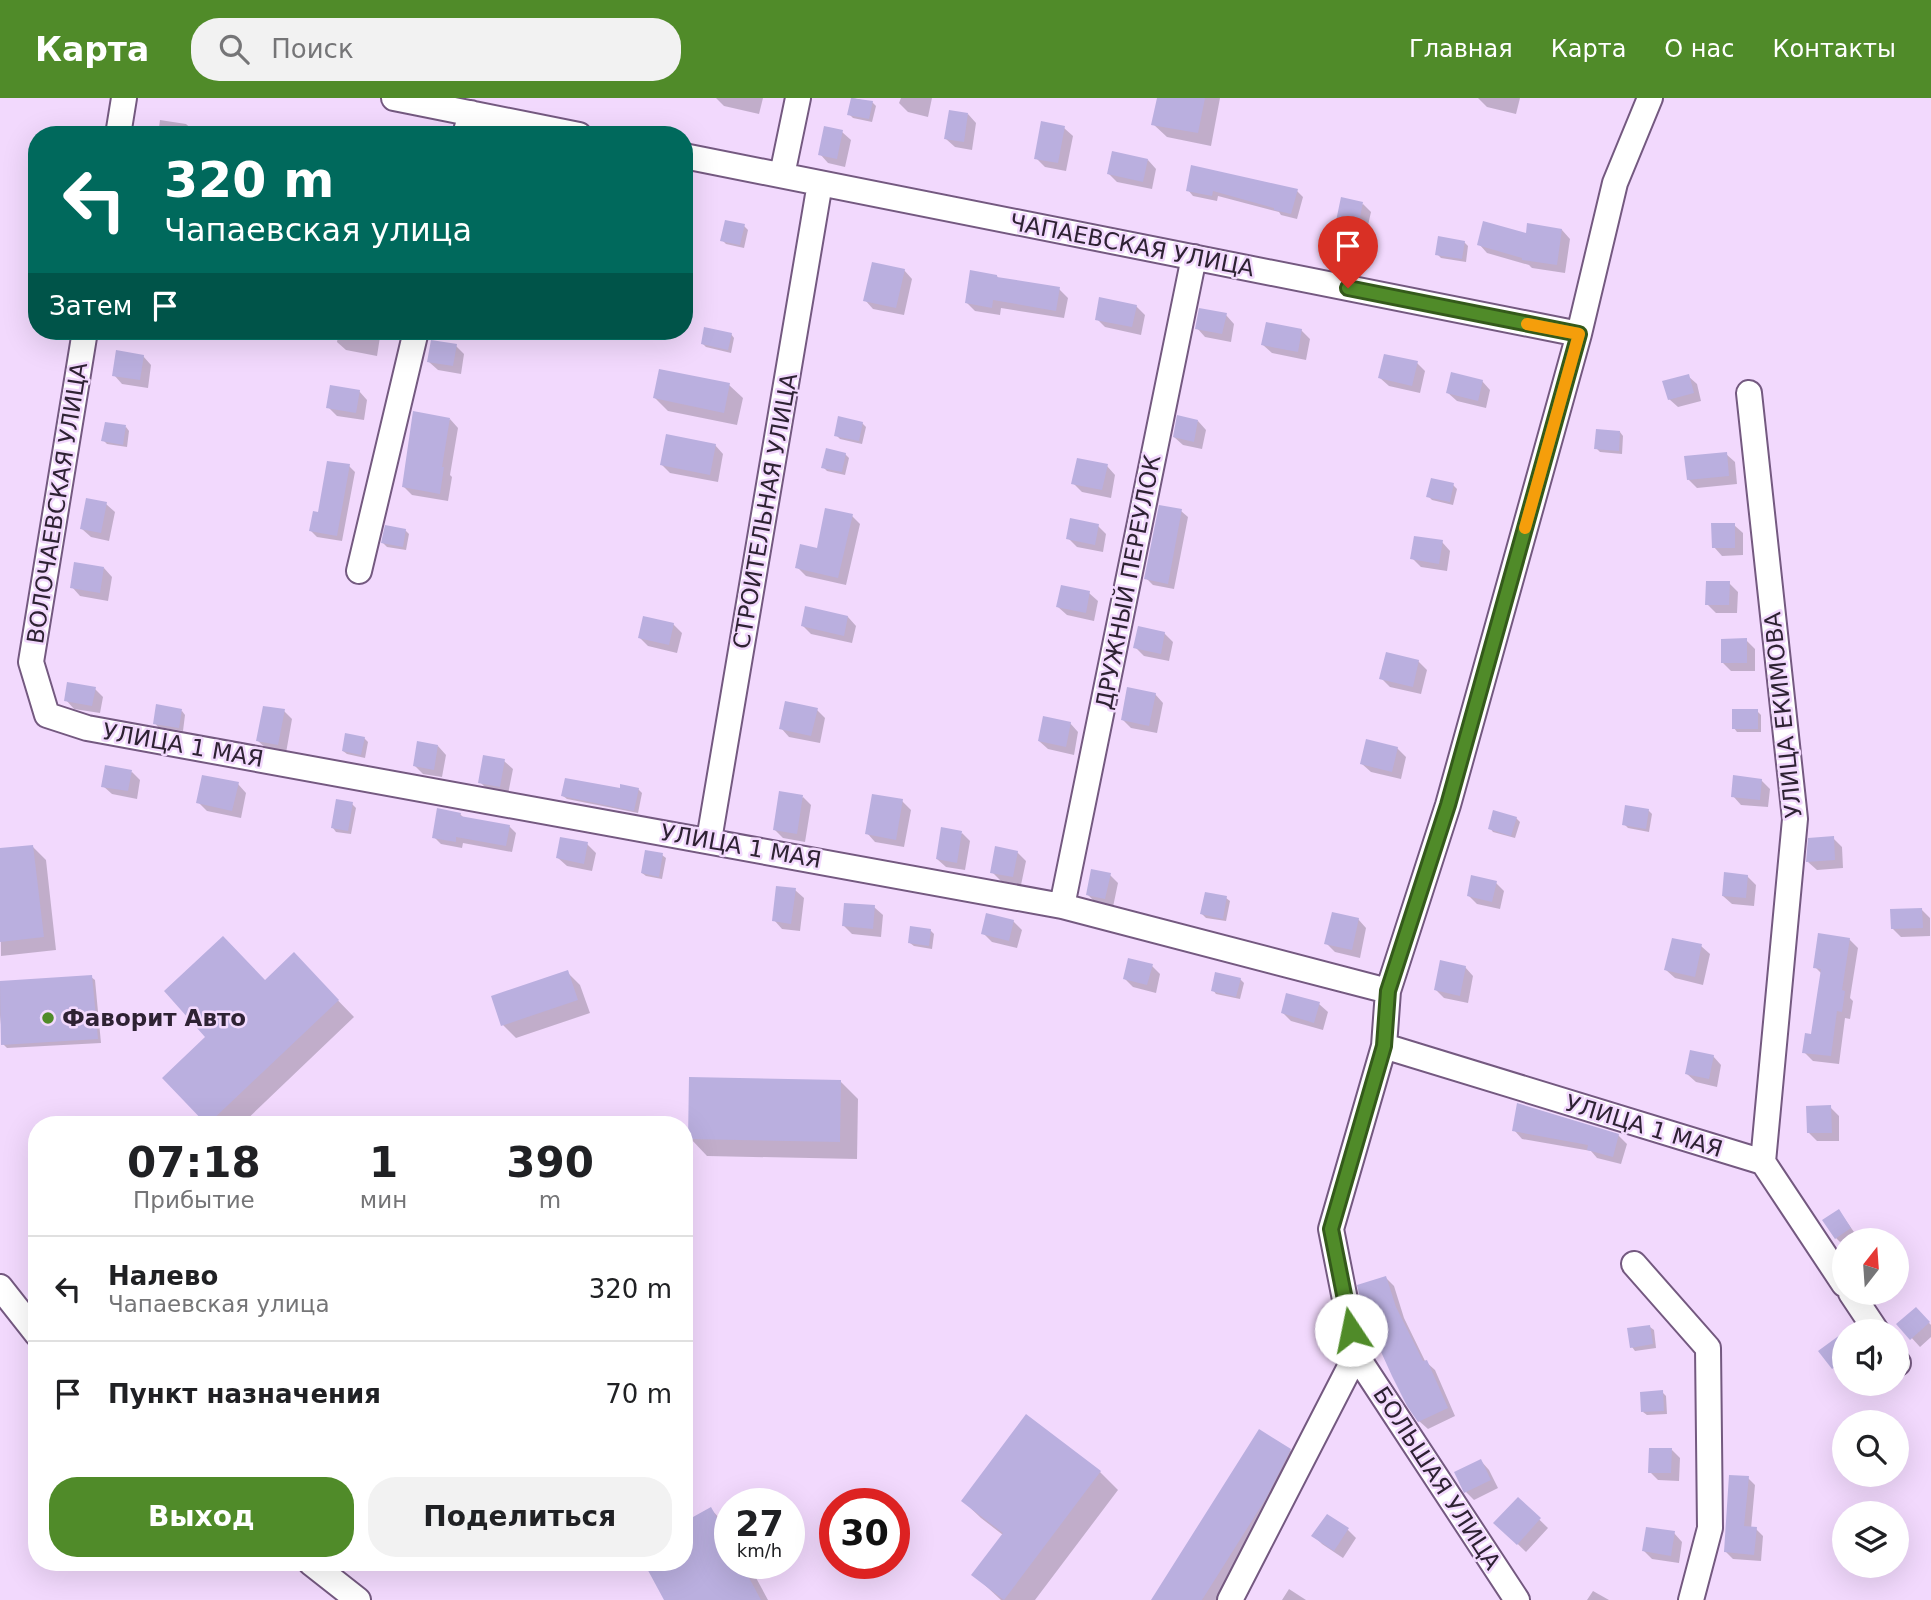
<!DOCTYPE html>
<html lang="ru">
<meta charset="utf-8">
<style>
:root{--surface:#fff;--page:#f2f2f2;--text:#202124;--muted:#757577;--line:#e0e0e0;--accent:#508b29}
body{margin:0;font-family:"DejaVu Sans",sans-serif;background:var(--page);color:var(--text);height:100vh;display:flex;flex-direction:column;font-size:26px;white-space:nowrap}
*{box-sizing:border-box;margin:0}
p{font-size:23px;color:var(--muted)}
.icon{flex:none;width:38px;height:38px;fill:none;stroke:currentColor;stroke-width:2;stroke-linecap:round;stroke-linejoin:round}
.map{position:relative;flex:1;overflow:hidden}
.sheet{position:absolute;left:28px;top:1018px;width:665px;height:455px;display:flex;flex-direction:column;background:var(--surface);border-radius:28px;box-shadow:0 7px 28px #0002}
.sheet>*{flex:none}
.top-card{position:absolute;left:28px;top:28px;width:665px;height:214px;border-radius:28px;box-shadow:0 7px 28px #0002;background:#00695c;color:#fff;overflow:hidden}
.needle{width:46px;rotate:17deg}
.fabs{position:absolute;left:1832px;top:1130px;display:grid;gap:14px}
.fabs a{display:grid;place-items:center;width:77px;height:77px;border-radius:50%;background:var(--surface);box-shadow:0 7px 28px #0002;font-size:35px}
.speed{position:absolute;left:714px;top:1390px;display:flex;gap:14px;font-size:35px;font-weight:700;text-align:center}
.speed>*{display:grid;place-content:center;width:91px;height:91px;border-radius:50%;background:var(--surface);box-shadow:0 7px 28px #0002;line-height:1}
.speed small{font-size:18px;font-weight:400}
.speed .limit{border:10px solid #d22;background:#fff;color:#111}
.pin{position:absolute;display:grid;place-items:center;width:60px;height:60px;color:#fff;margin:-72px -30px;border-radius:50% 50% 50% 0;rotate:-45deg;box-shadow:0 0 7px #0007}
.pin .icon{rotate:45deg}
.me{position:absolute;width:77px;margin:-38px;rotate:349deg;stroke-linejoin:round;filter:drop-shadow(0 0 5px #0008)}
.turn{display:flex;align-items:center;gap:24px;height:147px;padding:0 21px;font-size:32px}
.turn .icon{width:91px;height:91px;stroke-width:2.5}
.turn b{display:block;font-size:49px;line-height:60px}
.then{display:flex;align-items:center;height:66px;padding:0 21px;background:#0003;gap:14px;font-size:26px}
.eta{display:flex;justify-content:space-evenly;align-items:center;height:119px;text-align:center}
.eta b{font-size:42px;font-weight:700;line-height:49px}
.primary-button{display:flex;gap:14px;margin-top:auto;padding:14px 21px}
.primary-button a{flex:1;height:80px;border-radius:28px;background:var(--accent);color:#fff;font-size:28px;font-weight:700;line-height:80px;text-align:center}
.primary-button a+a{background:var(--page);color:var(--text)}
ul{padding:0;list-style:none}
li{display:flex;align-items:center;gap:21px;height:105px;padding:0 21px;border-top:2px solid var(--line)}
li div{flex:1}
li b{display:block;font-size:26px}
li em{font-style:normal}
header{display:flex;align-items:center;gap:42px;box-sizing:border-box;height:98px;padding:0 35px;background:var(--accent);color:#fff}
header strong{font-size:33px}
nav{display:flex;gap:38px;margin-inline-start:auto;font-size:24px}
.search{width:490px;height:63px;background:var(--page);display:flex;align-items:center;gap:18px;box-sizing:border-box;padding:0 24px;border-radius:28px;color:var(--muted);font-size:26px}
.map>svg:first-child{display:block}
</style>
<header>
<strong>Карта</strong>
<div class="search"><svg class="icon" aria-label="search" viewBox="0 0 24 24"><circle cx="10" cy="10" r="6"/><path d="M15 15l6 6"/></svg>Поиск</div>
<nav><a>Главная</a><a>Карта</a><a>О нас</a><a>Контакты</a></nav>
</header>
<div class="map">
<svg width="1931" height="1502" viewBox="0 0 1931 1502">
<rect width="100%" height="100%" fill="#f2d9fd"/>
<path fill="#0003" d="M716,0H763L759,16L724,8Z
M852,0L872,4L876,8L872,24L853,20L849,16Z
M901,0H932L928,19L908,14L899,5Z
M1158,0H1220L1211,48L1167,39L1153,26Z
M1478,0H1520L1516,16L1487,9Z
M968,16L976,25L972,52L955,49L946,41Z
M160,22L186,26L195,34V37H158Z
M1064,30L1073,38L1066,73L1045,69L1036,60Z
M842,34L851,42L845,69L828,65L820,56Z
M1148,62L1156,71L1152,91L1117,84L1108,75Z
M1188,92L1297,93L1303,99L1297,121L1281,117L1279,114L1218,98L1217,103L1193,98Z
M1363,106L1371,114L1366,136L1346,131L1338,123Z
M744,128L748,132L744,150L726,146L722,142Z
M1562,132L1570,141L1565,175L1532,170L1529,167L1487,155L1479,146Z
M1464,144L1468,148L1466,164L1441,160L1437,156Z
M904,172L912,181L904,217L873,211L865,202Z
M997,178L999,181L1059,191L1068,200L1064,220L1001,210L1000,217L975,213L967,205Z
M1136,208L1145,217L1141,237L1105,229L1097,221Z
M1226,217L1234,226L1231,244L1205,239L1197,230Z
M1301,232L1310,241L1306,262L1272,255L1263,247Z
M339,233H374L380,239L377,258L346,252L337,244Z
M731,236L734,240L731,255L706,249L703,246Z
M456,248L464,256L461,276L438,272L429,264Z
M143,258L151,267L148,290L122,286L114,277Z
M1417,265L1425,273L1420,295L1389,288L1380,280Z
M1688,278L1697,286L1701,303L1678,309L1669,301Z
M1482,283L1490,292L1486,310L1457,303L1448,295Z
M729,287L743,300L737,327L668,313L655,300Z
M359,293L367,302L364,322L337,318L328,309Z
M450,321L458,330L450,377L452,379L448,403L412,397L404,389Z
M1198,323L1206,332L1202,351L1183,347L1174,339Z
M862,325L866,329L862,346L840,341L836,337Z
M126,329L129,333L127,349L107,346L103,342Z
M1620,334L1623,338L1622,356L1600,354L1596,350Z
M715,347L723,356L718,384L670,375L662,367Z
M845,356L849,360L845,377L827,373L823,369Z
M1726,356L1735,364L1737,386L1697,390L1688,381Z
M349,368L355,374L342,443L317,439L311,433Z
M1107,368L1115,377L1111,400L1082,394L1073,385Z
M1453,387L1457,391L1453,407L1432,402L1428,398Z
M106,406L115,414L109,443L91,439L82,431Z
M1181,413L1188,419L1174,491L1153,487L1146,480Z
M852,418L860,426L846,487L806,478L797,469L818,452Z
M1734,427L1743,435V457L1722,458L1714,449Z
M1098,428L1106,436L1103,454L1077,449L1068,440Z
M405,432L409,436L406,452L387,449L383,445Z
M1442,444L1450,453L1447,473L1421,469L1412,460Z
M104,470L112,479L108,503L80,498L72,489Z
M1729,485L1738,494L1737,515H1716L1707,506Z
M1089,495L1098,503L1094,523L1067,517L1058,509Z
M848,519L856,528L852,545L811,536L803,528Z
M673,526L682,535L677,555L648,548L640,540Z
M1164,535L1173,544L1169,563L1144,558L1135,549Z
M1746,542L1755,551V573H1731L1723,565Z
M1418,563L1427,572L1421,596L1390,589L1381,580Z
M95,591L103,599L100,615L74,611L66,602Z
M1155,596L1163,605L1157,635L1131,630L1122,621Z
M817,612L825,620L820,645L789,639L781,630Z
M182,613L185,617L183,633L158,629L155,625Z
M284,613L292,621L286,655L267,651L258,643Z
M1757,613L1761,617V634H1737L1734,630Z
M1070,625L1078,634L1074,657L1048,651L1039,643Z
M364,640L368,644L365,660L347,656L343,653Z
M438,648L446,657L442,679L423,676L415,668Z
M1397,650L1406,659L1401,681L1371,674L1362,666Z
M504,663L513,671L508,696L489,693L480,684Z
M132,674L140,682L137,701L112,696L103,688Z
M1761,682L1770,691L1768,709L1741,707L1733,698Z
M238,686L246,695L241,720L207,713L198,704Z
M638,691L642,695L638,715L567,701L563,698Z
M803,699L811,707L805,744L783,740L774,731Z
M902,703L911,712L904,749L875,744L867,735Z
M352,706L356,710L351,736L336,734L333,730Z
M1648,712L1652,716L1649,734L1628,730L1624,726Z
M460,716L464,720L509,728L516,735L512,754L463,745L462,750L441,746L434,739Z
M1516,720L1520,724L1515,740L1493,734L1490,730Z
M962,735L970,743L965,772L946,769L937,761Z
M1833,740L1842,749L1843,770L1817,772L1808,764Z
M587,746L596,755L592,773L567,768L558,760Z
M33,749L46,762L56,852L1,858L0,752Z
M1017,754L1026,763L1021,787L1001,783L992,774Z
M662,757L666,760L662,781L646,778L642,775Z
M1110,777L1118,785L1113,809L1096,805L1088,797Z
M1747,778L1756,787L1754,808L1732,806L1723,798Z
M1496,785L1504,793L1500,811L1477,806L1468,797Z
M795,792L804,800L800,833L782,831L774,822Z
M1226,800L1230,803L1226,823L1206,820L1202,816Z
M874,809L883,817L881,839L852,836L844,828Z
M1921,811L1930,820V838L1901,839L1892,830Z
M1358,821L1366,830L1360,860L1335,854L1326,845Z
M1013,823L1022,832L1017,850L992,844L983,835Z
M930,832L934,836L932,851L914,848L910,845Z
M1849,841L1858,850L1850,900L1853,903L1850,921L1845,920L1839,966L1813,963L1804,954L1812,938L1822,876L1815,869Z
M1701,848L1710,856L1703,887L1675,880L1666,872Z
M294,857L354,919L241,1027H209L164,980Z
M1152,868L1160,876L1156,895L1133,889L1125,881Z
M1465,869L1473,878L1468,905L1444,900L1436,892Z
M567,874L580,887L590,915L516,940L503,927Z
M91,879L95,882L101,945L7,950L3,946L0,917V885Z
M1240,881L1244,885L1240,901L1216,896L1213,892Z
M1319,906L1328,914L1323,932L1291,923L1283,915Z
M1713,958L1721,967L1717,989L1696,984L1687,976Z
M840,983L858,1001L857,1061L707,1058L690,1040Z
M1830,1009L1839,1018V1043H1817L1809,1035Z
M1514,1032L1618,1037L1627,1046L1621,1066L1597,1060L1591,1053L1522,1041Z
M1842,1117L1854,1134L1840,1144L1836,1140Z
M1386,1180L1394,1188L1404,1220L1425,1263L1435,1272L1455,1318L1428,1331L1419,1323Z
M1916,1211L1931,1227V1239L1920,1249L1899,1226Z
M1650,1229L1654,1232L1656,1250L1635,1253L1632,1249Z
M1844,1236V1276L1841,1279L1821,1253Z
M1662,1294L1666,1298L1667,1316L1647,1317L1643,1314Z
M1026,1319L1100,1374L1118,1392L1035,1502H1001L974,1477L1003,1437L981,1420L963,1403Z
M1290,1352L1308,1370L1231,1502H1153Z
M1672,1352L1680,1360L1679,1383L1658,1382L1650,1374Z
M1481,1363L1489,1372L1498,1390L1474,1402L1466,1394Z
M1748,1380L1755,1387L1751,1431H1756L1763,1438L1761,1463L1733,1461L1726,1454Z
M1518,1401L1548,1430L1526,1454L1496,1425Z
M711,1411L730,1432V1465H748L768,1502H666L646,1465H684Z
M1327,1418L1348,1432L1356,1440L1343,1460L1322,1446L1314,1438Z
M1674,1435L1682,1444L1679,1465L1652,1461L1644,1453Z
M1289,1491L1306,1502H1282Z
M1593,1493L1609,1502H1587Z"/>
<path fill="#baafdf" d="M851,0L873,3L869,21L847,17Z
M1157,0H1205L1198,35L1151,27Z
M949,12L968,15L964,44L944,41Z
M1041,23L1065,28L1058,65L1034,61Z
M824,28L843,32L837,61L818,57Z
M1112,53L1148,61L1143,84L1107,76Z
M1191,67L1298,91L1291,116L1274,112V110L1213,93L1212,98L1186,93Z
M1341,99L1363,104L1358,129L1336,123Z
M725,122L745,126L740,147L720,143Z
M1483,123L1526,135L1527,125L1562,131L1557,167L1522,162V160L1477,147Z
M1438,138L1465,143L1462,161L1435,157Z
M872,164L905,171L896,210L863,203Z
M970,172L997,177V179L1060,189L1056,213L993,202L992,210L965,205Z
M1099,199L1137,207L1132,229L1095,222Z
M1199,210L1227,215L1222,236L1195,231Z
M1266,224L1302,231L1298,254L1261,247Z
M704,229L732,235L728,252L701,246Z
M431,242L457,246L453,268L427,264Z
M116,252L144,257L140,282L112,278Z
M1384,256L1418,263L1412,288L1378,280Z
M659,271L730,285L724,315L653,300Z
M1451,274L1483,282L1478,303L1446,295Z
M1689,276L1694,295L1668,302L1662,283Z
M330,287L360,292L356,315L326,310Z
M413,313L450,320L442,369H444L440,396L402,389Z
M1177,317L1198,322L1194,344L1173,339Z
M838,318L863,324L859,343L834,338Z
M105,324L126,327L123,347L101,343Z
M1596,331L1620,333L1619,353L1594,351Z
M666,336L716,346L710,377L660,367Z
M826,350L846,355L842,374L821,370Z
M1727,354L1729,378L1687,382L1684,358Z
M1077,360L1108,366L1102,392L1071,386Z
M327,363L350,366L337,438L309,433L313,413L318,414Z
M1431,380L1454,385L1450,404L1426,399Z
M86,400L107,404L101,435L80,431Z
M1159,407L1182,411L1168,486L1144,481Z
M825,410L853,416L838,480L795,470L800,446L817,450Z
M1070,420L1099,426L1095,447L1066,441Z
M1711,425H1735V450H1712Z
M385,427L406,431L403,449L381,445Z
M1414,438L1443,442L1439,466L1410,461Z
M74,464L104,469L100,495L70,490Z
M1706,483H1730L1729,507H1705Z
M1061,487L1090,493L1086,515L1056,509Z
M805,508L848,518L844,538L801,528Z
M643,518L674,525L669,547L638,540Z
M1138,528L1165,534L1161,556L1133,550Z
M1747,540V565H1721V541Z
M1386,554L1419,562L1413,589L1379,581Z
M67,584L96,589L92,608L64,603Z
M1127,589L1156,595L1149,628L1121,622Z
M785,603L818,610L811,638L779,631Z
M156,606L182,611L179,630L153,626Z
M263,608L285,611L278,647L256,643Z
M1732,611H1758V631H1732Z
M1043,618L1071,624L1066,649L1038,643Z
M345,635L365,639L361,657L342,653Z
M1366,641L1398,649L1392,674L1360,666Z
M417,643L438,647L434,672L413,668Z
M483,657L505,661L500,689L478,685Z
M105,667L132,672L128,693L101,689Z
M202,677L239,684L232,713L196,705Z
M1733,677L1762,681L1760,702L1731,699Z
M565,680L620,690V686L639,690L634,713L561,698Z
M779,693L803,697L797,736L773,732Z
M872,696L903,701L896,742L865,736Z
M336,701L353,704L348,733L331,730Z
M1625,707L1649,711L1646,731L1622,727Z
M437,710L461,715L460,718L510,727L506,748L456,739V744L432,740Z
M1493,712L1517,719L1511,738L1488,731Z
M941,729L962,733L957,765L936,761Z
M1834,738L1835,762L1806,764L1808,740Z
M560,739L588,744L584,766L556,760Z
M33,747L44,839L0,844V750Z
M995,748L1018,753L1013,779L990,775Z
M645,752L663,755L659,779L641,775Z
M1091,771L1111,775L1105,801L1086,797Z
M1724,774L1748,777L1746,800L1722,798Z
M1471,777L1497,783L1492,804L1467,798Z
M776,788L796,790L791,826L772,823Z
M1205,794L1227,798L1223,821L1200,816Z
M844,805L875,807L873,831L842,828Z
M1922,810L1923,830L1891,831L1890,811Z
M1332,814L1359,820L1352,852L1324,846Z
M986,815L1014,822L1009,843L981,836Z
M910,828L931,831L929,848L908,845Z
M1818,835L1850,840L1842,892L1845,893L1842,914L1837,913L1831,958L1802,955L1805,935L1811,936L1821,871L1813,870Z
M223,838L265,882L294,854L339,902L207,1027L162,980L205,939L164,893Z
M1672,840L1702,846L1695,879L1664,872Z
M1128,860L1153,866L1147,887L1123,881Z
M1440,862L1466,868L1460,898L1434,892Z
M568,872L578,902L501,928L491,898Z
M1215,874L1241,880L1236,899L1211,893Z
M92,877L98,941L1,947L0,883Z
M1286,895L1320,904L1314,925L1281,915Z
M1690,952L1714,957L1709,981L1685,976Z
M689,979L841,982L840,1044L688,1041Z
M1517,1005L1619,1036L1613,1059L1587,1052L1588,1047L1512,1033Z
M1831,1007L1832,1035H1807L1806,1008Z
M1839,1111L1851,1130L1835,1141L1822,1122Z
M1386,1178L1396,1209L1423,1263L1427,1262L1448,1310L1418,1324L1407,1308L1392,1278L1367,1223L1361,1204L1357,1187Z
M1916,1209L1930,1224L1910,1242L1896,1226Z
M1650,1227L1653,1246L1630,1250L1627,1230Z
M1844,1234V1262L1832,1271L1818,1253Z
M1663,1292L1664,1313L1641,1314L1640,1294Z
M1026,1316L1101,1373L1004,1502L971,1477L1003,1435L961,1403Z
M1259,1331L1291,1351L1265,1402L1202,1502H1151Z
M1649,1350H1672L1671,1375H1648Z
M1481,1361L1491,1382L1464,1395L1454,1374Z
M1729,1377L1749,1378L1744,1428L1757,1429L1754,1457L1724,1454Z
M1518,1399L1541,1420L1517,1447L1493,1425Z
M711,1409L730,1444V1465H741L761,1502H664L644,1465H684V1424Z
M1327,1416L1349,1430L1334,1453L1311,1438Z
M1646,1429L1675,1433L1671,1458L1642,1453Z"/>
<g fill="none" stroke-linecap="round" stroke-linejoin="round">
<defs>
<path id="minor" d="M394,0L579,37
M118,37L124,0
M465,37L471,15
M684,58L1579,236
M782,77L798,0
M85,233L31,564L47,617L87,630L1062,808L1388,893
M1749,295L1795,721L1763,1064
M359,473L416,233
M709,742L820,85
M1062,808L1194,159
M1384,948L1763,1064L1844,1186
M1634,1166L1708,1250L1710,1430L1691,1502
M0,1189L37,1236
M1851,1195L1877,1234
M1897,1264L1898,1265
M311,1465L358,1502
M1230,1502L1356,1257
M1517,1502L1356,1257L1331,1131L1384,948L1388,893L1448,707L1579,236L1615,85L1650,0"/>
</defs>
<use href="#minor" stroke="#745980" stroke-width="28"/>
<use href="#minor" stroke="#fff" stroke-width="24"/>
</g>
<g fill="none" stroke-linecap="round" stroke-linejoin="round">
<defs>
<path id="route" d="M1348,190L1579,236L1448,707L1388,893L1384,948L1331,1131L1351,1232"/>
</defs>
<use href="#route" stroke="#345a1b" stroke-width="18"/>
<use href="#route" stroke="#508b29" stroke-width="12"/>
<path stroke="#f59e0b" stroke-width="12" d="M1525,430L1579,236L1527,226"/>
</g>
<circle fill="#508b29" stroke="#f2d9fd" stroke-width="2.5" cx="48" cy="920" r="7"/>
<g text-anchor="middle" stroke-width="5" stroke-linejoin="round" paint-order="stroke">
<g font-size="23" fill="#2e2233" stroke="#f2d9fd">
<text transform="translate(1132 147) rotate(11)" y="8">ЧАПАЕВСКАЯ УЛИЦА</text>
<text transform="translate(57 405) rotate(-81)" y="8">ВОЛОЧАЕВСКАЯ УЛИЦА</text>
<text transform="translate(765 413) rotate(-80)" y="8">СТРОИТЕЛЬНАЯ УЛИЦА</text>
<text transform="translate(1128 484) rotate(-79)" y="8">ДРУЖНЫЙ ПЕРЕУЛОК</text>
<text transform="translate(1783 617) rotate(-96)" y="8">УЛИЦА ЕКИМОВА</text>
<text transform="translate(183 647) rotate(10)" y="8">УЛИЦА 1 МАЯ</text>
<text transform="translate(741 748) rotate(10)" y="8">УЛИЦА 1 МАЯ</text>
<text transform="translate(1644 1028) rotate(17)" y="8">УЛИЦА 1 МАЯ</text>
<text transform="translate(1437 1380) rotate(57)" y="8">БОЛЬШАЯ УЛИЦА</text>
</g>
<g font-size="23" font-weight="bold" fill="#2e2233" stroke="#f2d9fd" text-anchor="start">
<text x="62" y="928">Фаворит Авто</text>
</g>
</g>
</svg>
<div class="fabs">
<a><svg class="needle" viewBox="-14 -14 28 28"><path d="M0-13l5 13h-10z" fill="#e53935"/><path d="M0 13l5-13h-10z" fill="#757577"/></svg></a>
<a><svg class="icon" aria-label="sound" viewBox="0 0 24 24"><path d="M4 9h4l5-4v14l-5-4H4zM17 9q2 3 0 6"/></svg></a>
<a><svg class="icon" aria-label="search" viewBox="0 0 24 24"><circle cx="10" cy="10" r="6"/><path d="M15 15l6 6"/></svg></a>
<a><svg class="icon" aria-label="layers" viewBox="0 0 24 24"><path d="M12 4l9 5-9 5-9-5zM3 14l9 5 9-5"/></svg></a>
</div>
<div class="speed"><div>27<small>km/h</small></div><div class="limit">30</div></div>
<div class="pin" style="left:1348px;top:190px;background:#d93025"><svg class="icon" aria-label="arrive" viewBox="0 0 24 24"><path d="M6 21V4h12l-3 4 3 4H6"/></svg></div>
<svg class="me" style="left:1351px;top:1232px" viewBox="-20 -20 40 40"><circle r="19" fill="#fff"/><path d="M0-13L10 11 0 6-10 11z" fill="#508b29"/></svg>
<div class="top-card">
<div class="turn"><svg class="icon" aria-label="left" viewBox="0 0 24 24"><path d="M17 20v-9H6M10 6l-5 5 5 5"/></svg><div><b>320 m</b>Чапаевская улица</div></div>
<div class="then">Затем<svg class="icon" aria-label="arrive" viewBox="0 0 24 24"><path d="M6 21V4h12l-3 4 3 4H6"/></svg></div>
</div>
<section class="sheet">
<div class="eta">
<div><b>07:18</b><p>Прибытие</p></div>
<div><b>1</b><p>мин</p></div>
<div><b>390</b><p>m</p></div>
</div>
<ul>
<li><svg class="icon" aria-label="left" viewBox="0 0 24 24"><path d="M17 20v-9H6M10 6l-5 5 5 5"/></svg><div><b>Налево</b><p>Чапаевская улица</p></div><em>320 m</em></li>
<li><svg class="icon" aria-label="arrive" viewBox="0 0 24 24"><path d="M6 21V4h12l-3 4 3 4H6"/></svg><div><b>Пункт назначения</b></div><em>70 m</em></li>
</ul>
<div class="primary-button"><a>Выход</a><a>Поделиться</a></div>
</section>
</div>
